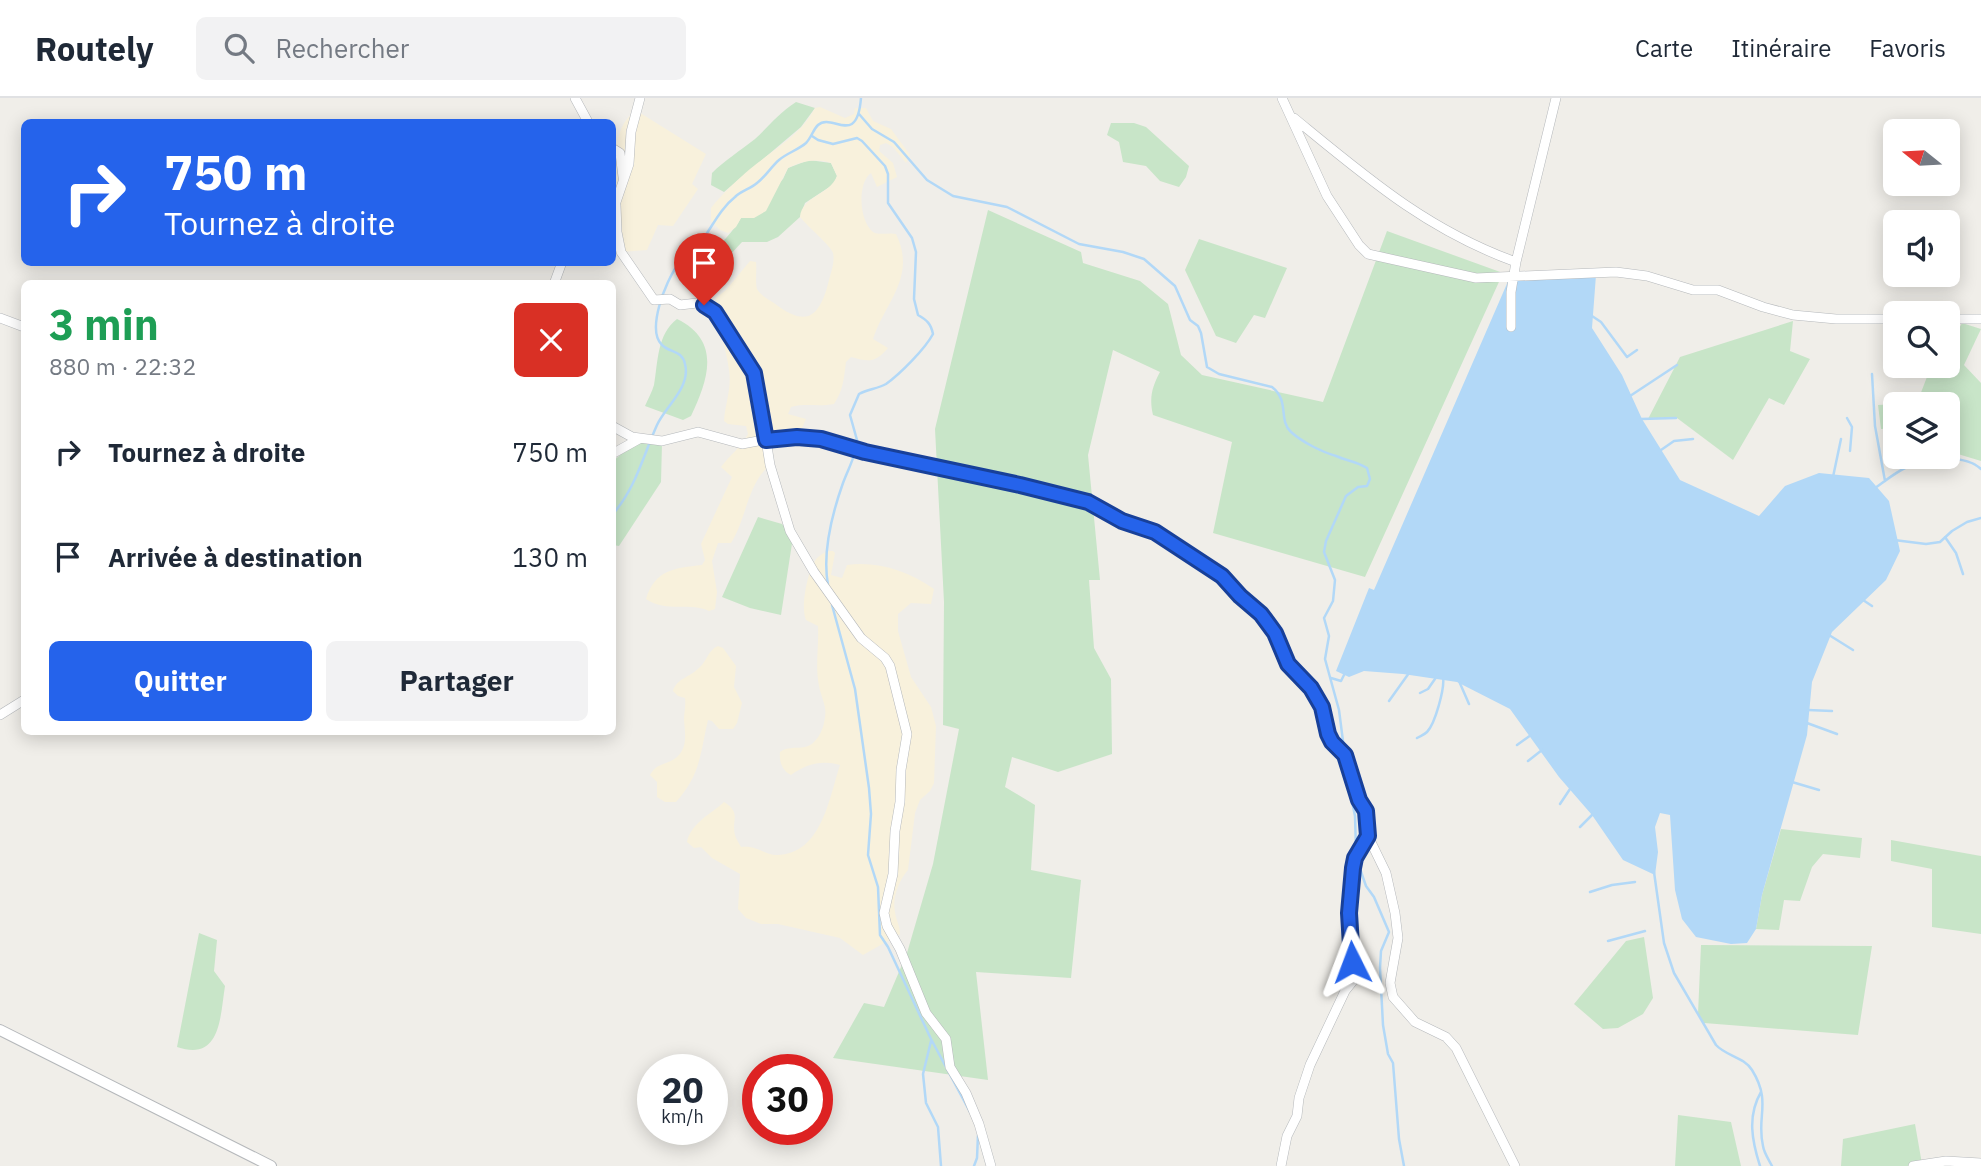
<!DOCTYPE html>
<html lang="fr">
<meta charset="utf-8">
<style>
:root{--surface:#fff;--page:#f2f2f3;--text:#1f2937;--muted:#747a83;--line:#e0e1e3;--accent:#2563eb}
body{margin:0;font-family:"IBM Plex Sans",sans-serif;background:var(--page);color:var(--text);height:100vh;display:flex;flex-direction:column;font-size:26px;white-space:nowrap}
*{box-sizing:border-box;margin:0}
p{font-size:23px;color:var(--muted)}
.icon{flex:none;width:38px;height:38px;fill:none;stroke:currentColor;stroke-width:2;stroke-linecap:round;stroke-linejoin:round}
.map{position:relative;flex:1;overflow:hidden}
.drawer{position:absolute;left:21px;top:182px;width:595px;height:455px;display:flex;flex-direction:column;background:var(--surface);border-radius:10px;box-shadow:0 4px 18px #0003}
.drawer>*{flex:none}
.hud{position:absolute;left:21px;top:21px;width:595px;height:147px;border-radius:10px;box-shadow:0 4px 18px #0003;background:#2563eb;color:#fff;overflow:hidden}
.needle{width:46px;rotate:288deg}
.fabs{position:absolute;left:1883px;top:21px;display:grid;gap:14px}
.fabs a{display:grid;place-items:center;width:77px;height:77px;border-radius:10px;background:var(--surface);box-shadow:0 4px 18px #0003;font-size:35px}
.speed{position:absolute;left:637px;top:956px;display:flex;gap:14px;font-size:35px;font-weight:700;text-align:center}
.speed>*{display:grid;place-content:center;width:91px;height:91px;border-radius:50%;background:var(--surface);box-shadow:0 4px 18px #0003;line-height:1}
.speed small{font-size:18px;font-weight:400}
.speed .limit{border:10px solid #d22;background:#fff;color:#111}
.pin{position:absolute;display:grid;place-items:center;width:60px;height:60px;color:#fff;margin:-72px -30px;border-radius:50% 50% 50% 0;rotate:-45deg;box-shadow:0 0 7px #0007}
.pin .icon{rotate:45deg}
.me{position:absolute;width:77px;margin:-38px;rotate:357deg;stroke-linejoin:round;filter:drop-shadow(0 0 5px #0008)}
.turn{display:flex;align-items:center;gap:24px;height:147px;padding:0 28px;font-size:32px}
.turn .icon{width:91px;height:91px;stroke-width:2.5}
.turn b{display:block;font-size:49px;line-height:60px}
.round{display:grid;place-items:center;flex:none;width:74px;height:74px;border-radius:10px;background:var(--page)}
.summary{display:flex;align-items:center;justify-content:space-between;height:119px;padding:0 28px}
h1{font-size:42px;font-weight:800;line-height:52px;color:#1e9e55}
.action{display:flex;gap:14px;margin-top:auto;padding:14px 28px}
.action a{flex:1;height:80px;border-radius:10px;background:var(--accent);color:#fff;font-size:28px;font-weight:800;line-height:80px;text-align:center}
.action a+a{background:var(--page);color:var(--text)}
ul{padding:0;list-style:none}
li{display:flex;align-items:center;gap:21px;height:105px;padding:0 28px}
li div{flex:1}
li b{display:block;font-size:26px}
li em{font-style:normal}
header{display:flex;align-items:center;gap:42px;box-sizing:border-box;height:98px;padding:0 35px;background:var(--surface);border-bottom:2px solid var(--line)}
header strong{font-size:33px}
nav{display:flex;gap:38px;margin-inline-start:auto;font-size:24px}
.search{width:490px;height:63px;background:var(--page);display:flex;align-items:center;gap:18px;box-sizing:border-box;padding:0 24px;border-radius:10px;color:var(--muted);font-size:26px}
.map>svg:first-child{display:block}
</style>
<header>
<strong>Routely</strong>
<div class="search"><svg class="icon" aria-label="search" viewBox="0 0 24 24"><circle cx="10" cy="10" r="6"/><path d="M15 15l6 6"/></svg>Rechercher</div>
<nav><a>Carte</a><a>Itinéraire</a><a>Favoris</a></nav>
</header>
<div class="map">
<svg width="1981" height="1068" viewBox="0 0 1981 1068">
<rect width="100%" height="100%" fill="#f0eee9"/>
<path fill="#c8e5c8" d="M796,4L815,10L801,29L724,94L711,87L712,75C725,62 740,53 755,41C769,28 779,15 796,4Z
M1111,25H1134L1146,29L1189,68L1186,79L1179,89L1160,83L1146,68L1123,64L1119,44L1107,37Z
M809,62L831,65L837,78L834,86L805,105L800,119L778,139L767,144H742L717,171L683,182L679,176C686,165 697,167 707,158C719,148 734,133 741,120L747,118L783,81L788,70Z
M988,112L1081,154L1083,165L1140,183L1168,206L1181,257L1202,277L1323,304L1387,133L1503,175L1365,479L1213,435L1232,344L1153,317C1149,300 1152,289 1160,274L1113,252L1088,357L1100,482H1089L1094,550L1111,581L1112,656L1058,674L1012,659L1005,689L1035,707L1031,772L1081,782L1071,880L976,874L988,982L833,960L864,905L884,909L907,855L933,766L959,631L943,627L944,504L935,331Z
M1199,141L1287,170L1265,220L1254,217L1236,245L1216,238L1185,172Z
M677,221C722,243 708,282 691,318L683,322L645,308C648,301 652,294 654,287C658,264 657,236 677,221Z
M1793,223L1790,253L1810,261L1784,307L1769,300L1733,362L1677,320L1648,321L1680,259Z
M1962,225L1981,231L1964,267L1981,285V363L1948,353V306H1901L1917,305L1930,271L1937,268H1948V251Z
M1895,306V330L1881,331L1878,307Z
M639,341L662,345L661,384L619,448L613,447L612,364Z
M758,419L782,426L793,439L781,517L750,510L722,499Z
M1781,731L1862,740L1860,760L1823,756L1812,769L1800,803L1784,802L1779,832L1756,831L1762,797Z
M1891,742L1981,758V836L1932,829V771L1891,763Z
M199,835L217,842L214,873L225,888C220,919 221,964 177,949Z
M1644,839L1653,900L1643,916L1618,930L1603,931L1574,906L1626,843Z
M1701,847L1872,848L1858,937L1704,925L1698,916Z
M1678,1017L1731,1024L1741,1068H1675Z
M1915,1026L1922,1066L1913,1068H1841L1843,1041Z"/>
<path fill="#f8f1dc" d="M820,9L845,20L854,16L855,10H866L873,23L891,31L910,57L906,65L893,49L886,45L880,47L879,53L893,65L897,79L877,89L871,75C857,85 859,123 873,134C880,138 889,134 896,136C917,179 885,204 873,241L888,250C875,265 869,264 851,259L846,264C844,280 843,293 834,306C819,309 805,305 791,309L788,316L806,321L798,339L766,342L770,367C747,386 747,420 731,445H718L712,463L717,494L715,511L709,513C692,504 666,515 646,501C655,472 674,470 702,467L705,462L701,446L732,379L721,369C730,357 741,349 748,336L746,328L728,326L724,323C725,306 732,290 729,272C726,247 715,225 716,200L726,192L750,163L756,164C757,172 755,183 757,191C760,197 768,201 774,205C806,230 820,220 829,182C831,174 835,164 833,155C831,148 807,128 800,119C802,98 830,97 837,78L831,65C815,60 803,63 788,70L766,113L754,120H741L736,129L728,135L720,132L711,123V110C722,96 736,83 750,71C773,52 801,37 815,10Z
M637,13L706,56L692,86L698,91L673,128L658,127L647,152L621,154L613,152C613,122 604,26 637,13Z
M827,453H833L835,455L831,477L842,480L847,467C878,463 908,473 934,491L931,506L911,505L898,516V533L911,579L931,609L936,628L934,685L930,693L920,702L915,715L908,772C899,782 892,800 895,814C896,822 900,828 900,836L863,857L840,840L778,826H761L746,820L738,811L740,776L712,760L701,749L694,750L687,744C691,725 711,716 724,704C742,715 731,722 735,737C736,741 739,745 741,749C758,747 764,757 777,757C822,756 829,700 840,667C821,662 807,666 791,677C782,672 779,664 780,654C790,646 804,654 814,644C821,637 824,628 825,619C827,608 821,599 819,588C815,568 819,548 818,528L806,522C800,509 808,471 817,460C819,458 825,454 827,453Z
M718,548L723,550L736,568L734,589L742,605L737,625L733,631H719L712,623L708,622C700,656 701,676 676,704H665L657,699V684L650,677C657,664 668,667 677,659C688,649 685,635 684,622C684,615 686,608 685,600L678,598L673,593C676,581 690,579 699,570C707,563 708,552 718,548Z"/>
<path fill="#b2d8f7" d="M1596,177L1592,230L1622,277L1642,321L1680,382L1759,418L1785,388L1819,375L1869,380L1889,403L1900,453L1886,482L1832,534L1812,584L1807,637L1762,797L1756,831L1747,845L1731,846L1696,839L1682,821L1675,792L1670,717L1660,715L1655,729L1658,754L1655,777L1623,762L1592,717L1559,679L1510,611L1457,584L1403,576L1364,573L1349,579L1336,573L1369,490L1374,492L1509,181Z"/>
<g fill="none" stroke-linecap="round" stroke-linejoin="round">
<path stroke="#b2d8f7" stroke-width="2.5" d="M859,16L872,31L894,44L927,82L953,98L1007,109L1079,146L1123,154L1144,161L1175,188L1190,222L1198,228L1201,235L1207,269L1219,276L1272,289C1290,303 1278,322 1291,334C1302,344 1322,354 1336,358C1347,363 1356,363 1367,370L1370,381L1367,388L1358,389L1346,398L1326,443L1324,454L1335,482L1333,503L1324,520L1329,538L1325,561L1339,612L1344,651
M812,38L818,42L833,46L857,40L862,43L885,68L888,76V105L912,140L916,154L914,201L918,217C927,222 931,226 933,236C925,251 900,276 886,286C877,291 868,291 859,296L850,317L857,342L856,348
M1592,218L1601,224L1627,259L1637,252
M1872,276L1875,328L1885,383
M1630,298L1677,267
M1847,320L1852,329L1850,353
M1641,321L1676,320
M1661,352L1674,343L1693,341
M1833,379L1841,341
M1875,390C1885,383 1896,374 1907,369C1927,361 1965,355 1981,371
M612,417C636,390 643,358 657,327C666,308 691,289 685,266C682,252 670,255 662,247C646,232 666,183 677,168C685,158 695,151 703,141C713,127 721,110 735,99C741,93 750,91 757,85C766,78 771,69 779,62C787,55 798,52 806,45C811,40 813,32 818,27C832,14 857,50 861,0
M1945,439L1956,455L1963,476
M1894,442L1926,446L1940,444L1952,433L1967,424L1981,420
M828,487C822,454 832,416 843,385C847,374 852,365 855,354
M1863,502L1872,508
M832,507L855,591L869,690L871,716L868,757L878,789L880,837L888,849L931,941L970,1014
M1829,537L1853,552
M1331,580L1341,583L1344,577
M1459,583L1469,606
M1420,595L1428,591L1437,578
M1389,603L1409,575
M1808,612L1832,613
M1807,625L1837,636
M1417,640C1420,638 1424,637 1427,634C1435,626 1445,590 1443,579
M1517,647L1531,637
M1528,663L1542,652
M1344,665L1355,718L1356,751
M1792,684L1819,692
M1560,706L1570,691
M1580,729L1592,717
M1358,765L1366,788L1374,799L1389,834L1381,853L1380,870L1383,927L1388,956L1393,965L1399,1041L1404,1068
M1654,774L1664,845L1674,875L1716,947C1726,958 1744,959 1752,972C1772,1004 1756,1019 1763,1048C1764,1055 1769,1062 1772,1068
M1590,794L1612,787L1635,784
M1608,843L1645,833
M931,943L923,976L926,1005L938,1029L941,1068
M974,1068L977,1060L978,1037
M1760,1068C1752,1043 1747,1018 1761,994"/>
<defs>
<path id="minor" d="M575,0L588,24
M1282,0L1327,98L1359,147L1368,156L1476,180L1616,174L1647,178L1693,192H1718L1763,209L1793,217L1836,221H1895
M1294,20C1366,79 1427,132 1516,164L1556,0
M612,50L620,55L623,79
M616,107L617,134L621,154L654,202L670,201L680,207L697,205L704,207L715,214L731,237L754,275L757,285L770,367L790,433L814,474L861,540L885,560L890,568L907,636L901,672L900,704L895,733L893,776L884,815L887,828L900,851L926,915L946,941L950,969L966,995L979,1026L991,1068
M614,110L629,66L631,34L640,0
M554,186L562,164
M0,220L24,229
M1948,221H1981
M1511,229V194L1516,164
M612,328L632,339L662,343L698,334L742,346L774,340L821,341L865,354L1020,387L1088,404L1122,423L1155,434L1222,478L1240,498L1261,516L1275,535L1288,566L1311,590L1322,609L1328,636L1332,644L1345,657L1359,702L1366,713L1368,738L1386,775L1395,815L1398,840L1390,885L1393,899L1415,924L1446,939L1456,950L1515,1068
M612,356L639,341
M0,617L24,602
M1281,1068L1287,1038L1297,1018L1299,1000L1310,967L1345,893L1353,883C1351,853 1344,789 1355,762C1358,754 1364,747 1368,738
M1913,1068L1946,1063L1981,1065"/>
<path id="tertiary" d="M0,932L271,1068"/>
</defs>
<use href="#minor" stroke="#b5b8bb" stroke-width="10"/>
<use href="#tertiary" stroke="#b5b8bb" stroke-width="12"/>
<use href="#minor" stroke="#fff" stroke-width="9"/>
<use href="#tertiary" stroke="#fff" stroke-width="10"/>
</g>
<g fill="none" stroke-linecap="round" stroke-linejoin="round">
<defs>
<path id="route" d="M704,207L715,214L754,275L766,342L797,339L821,341L865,354L1020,387L1088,404L1122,423L1155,434L1222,478L1240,498L1261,516L1275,535L1288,566L1311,590L1322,609L1328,636L1332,644L1345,657L1359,702L1366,713L1368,738L1355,760L1353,770L1349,815L1352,864"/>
</defs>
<use href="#route" stroke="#184099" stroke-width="18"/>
<use href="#route" stroke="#2563eb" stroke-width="12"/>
</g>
</svg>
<div class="fabs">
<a><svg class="needle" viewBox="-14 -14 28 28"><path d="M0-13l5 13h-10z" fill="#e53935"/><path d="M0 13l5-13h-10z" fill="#747a83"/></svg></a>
<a><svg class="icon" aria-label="sound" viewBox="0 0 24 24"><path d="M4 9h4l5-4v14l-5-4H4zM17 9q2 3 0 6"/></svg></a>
<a><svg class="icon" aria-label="search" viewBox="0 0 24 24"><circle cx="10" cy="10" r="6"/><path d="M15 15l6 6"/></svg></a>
<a><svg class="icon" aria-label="layers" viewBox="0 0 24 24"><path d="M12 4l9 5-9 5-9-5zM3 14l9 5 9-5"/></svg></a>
</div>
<div class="speed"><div>20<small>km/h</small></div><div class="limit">30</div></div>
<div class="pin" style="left:704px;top:207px;background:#d93025"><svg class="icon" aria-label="arrive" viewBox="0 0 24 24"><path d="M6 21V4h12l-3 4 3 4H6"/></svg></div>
<svg class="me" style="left:1352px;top:864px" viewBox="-20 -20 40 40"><path d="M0-17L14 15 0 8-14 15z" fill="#2563eb" stroke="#fff" stroke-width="4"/></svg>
<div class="hud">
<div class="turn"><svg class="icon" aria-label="right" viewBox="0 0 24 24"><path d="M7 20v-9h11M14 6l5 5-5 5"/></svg><div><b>750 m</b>Tournez à droite</div></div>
</div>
<section class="drawer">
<div class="summary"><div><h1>3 min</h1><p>880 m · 22:32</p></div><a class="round" style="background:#d93025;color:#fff"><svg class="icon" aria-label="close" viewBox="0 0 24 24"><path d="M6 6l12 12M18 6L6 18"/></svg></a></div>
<ul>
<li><svg class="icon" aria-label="right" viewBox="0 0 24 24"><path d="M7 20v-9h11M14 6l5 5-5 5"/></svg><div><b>Tournez à droite</b></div><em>750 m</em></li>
<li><svg class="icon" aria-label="arrive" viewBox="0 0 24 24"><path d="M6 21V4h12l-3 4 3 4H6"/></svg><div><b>Arrivée à destination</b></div><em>130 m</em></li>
</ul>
<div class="action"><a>Quitter</a><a>Partager</a></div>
</section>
</div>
